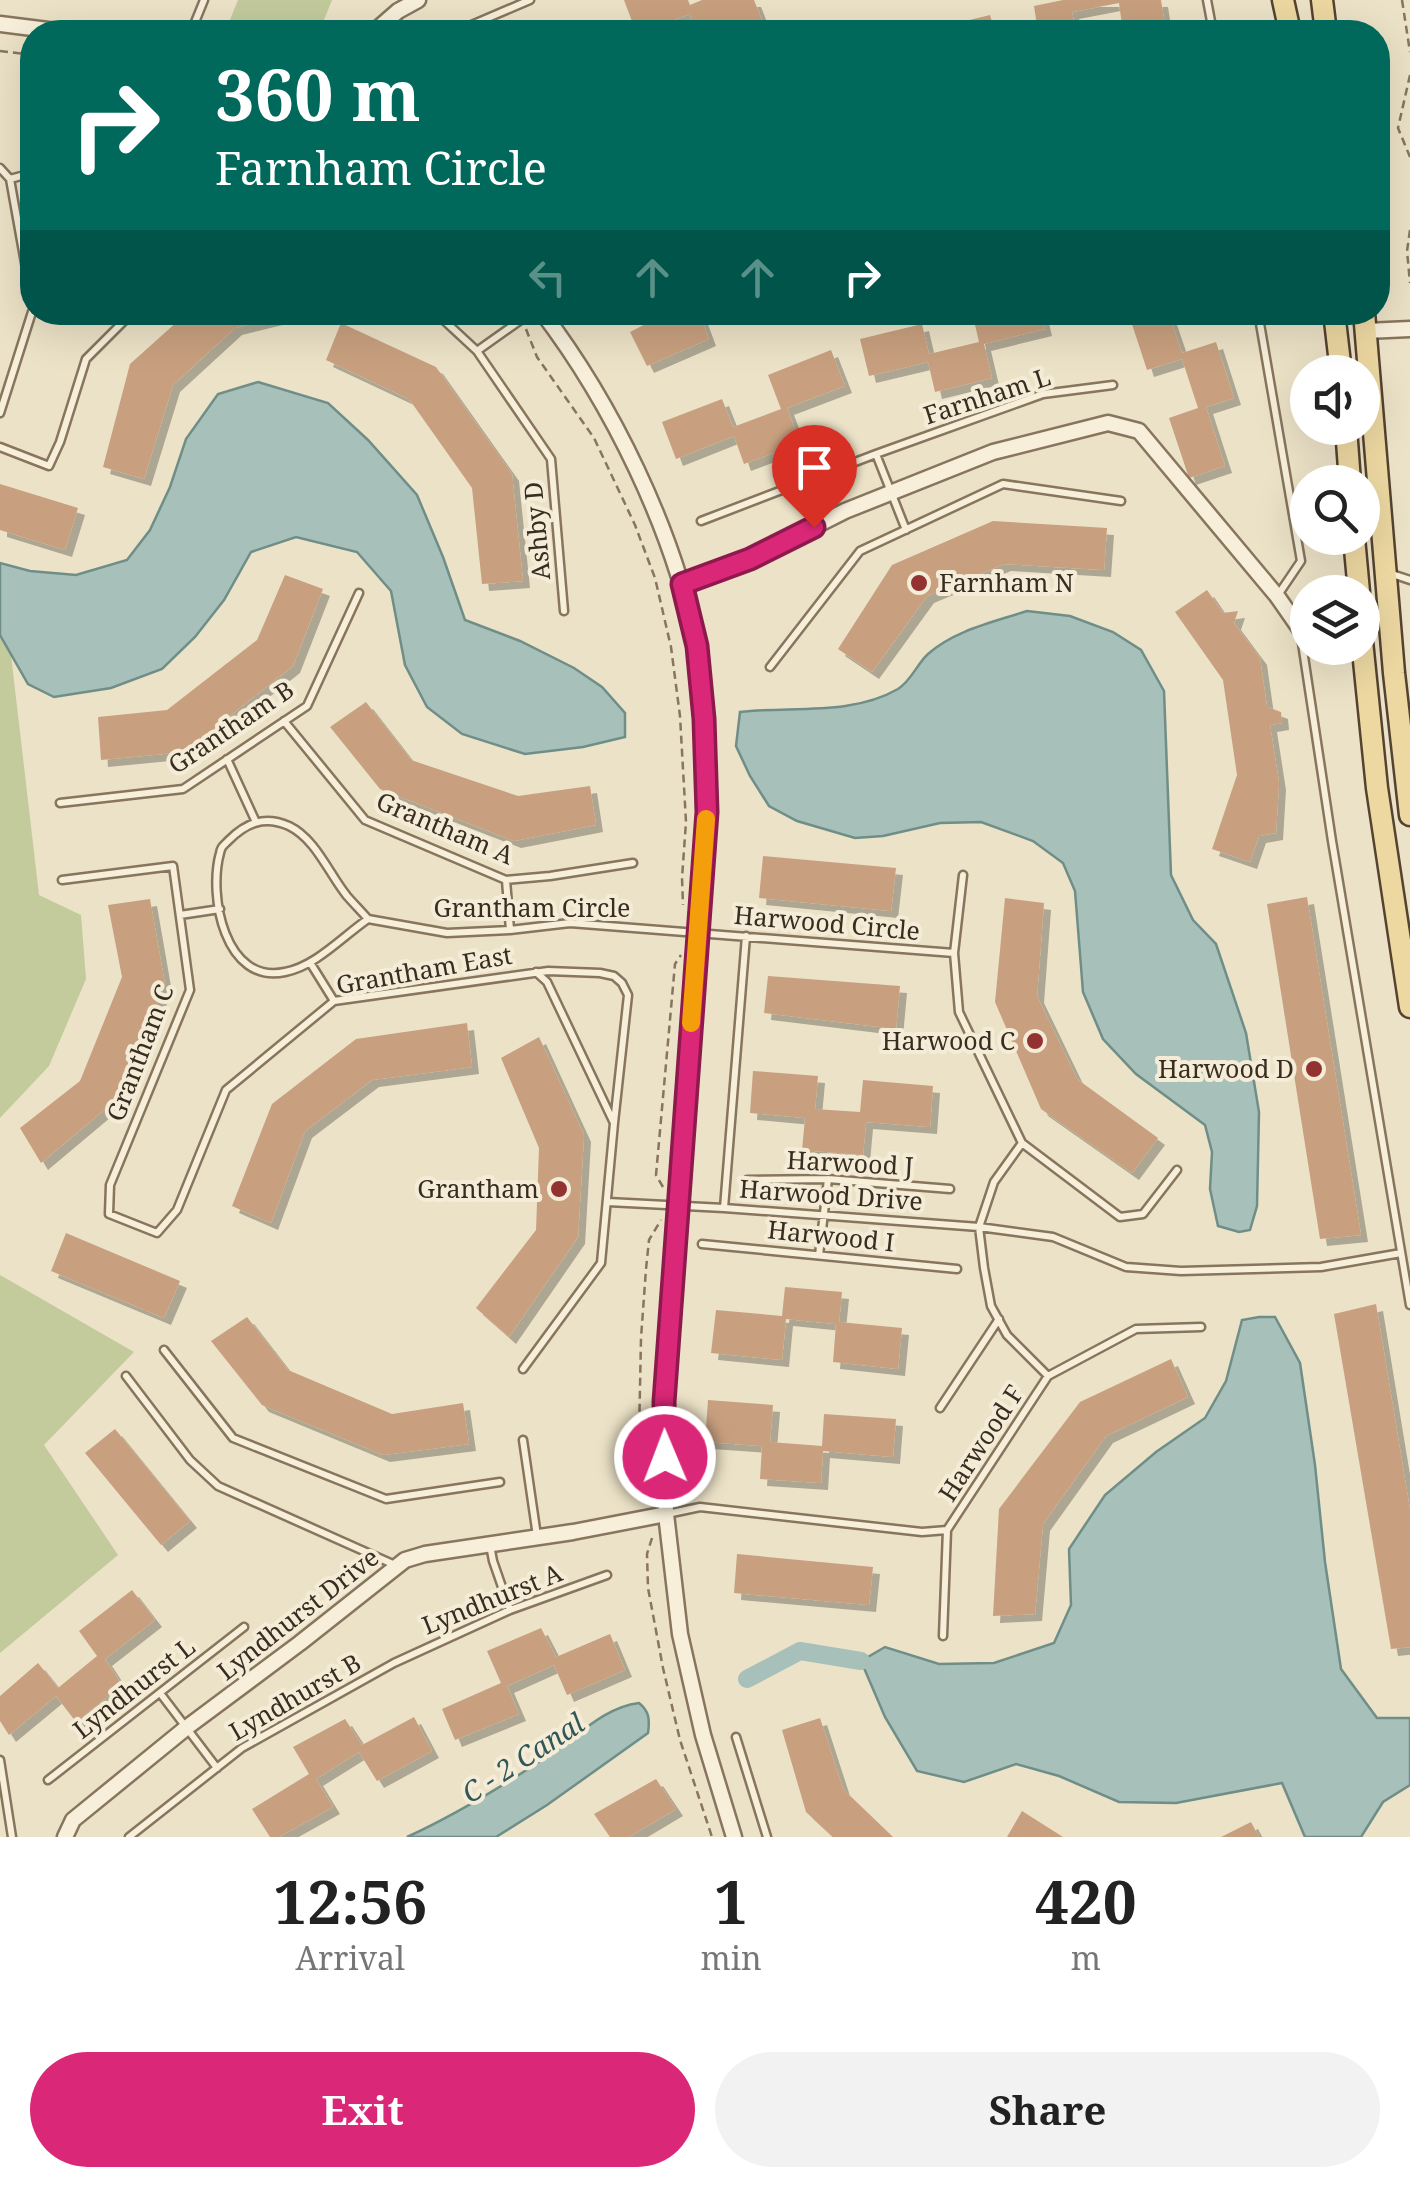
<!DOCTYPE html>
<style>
:root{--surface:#fff;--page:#f2f2f2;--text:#222;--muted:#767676;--accent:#db2777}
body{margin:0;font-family:"Noto Serif",serif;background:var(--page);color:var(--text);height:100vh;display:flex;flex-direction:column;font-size:38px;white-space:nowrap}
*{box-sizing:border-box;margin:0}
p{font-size:32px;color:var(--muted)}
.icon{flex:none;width:55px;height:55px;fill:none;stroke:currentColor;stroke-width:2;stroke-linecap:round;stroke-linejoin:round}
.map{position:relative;height:1837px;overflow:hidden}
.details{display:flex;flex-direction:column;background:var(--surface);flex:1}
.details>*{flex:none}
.top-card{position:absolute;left:20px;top:20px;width:1370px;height:305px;border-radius:40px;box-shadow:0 10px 40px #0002;background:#00695c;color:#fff;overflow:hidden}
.buttons{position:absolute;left:1290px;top:355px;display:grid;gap:20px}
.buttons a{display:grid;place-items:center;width:90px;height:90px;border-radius:50%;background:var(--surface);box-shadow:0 10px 40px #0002;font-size:50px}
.pin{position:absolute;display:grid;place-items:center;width:85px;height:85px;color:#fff;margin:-102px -42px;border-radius:50% 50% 50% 0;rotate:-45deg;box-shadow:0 0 10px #0007}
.pin .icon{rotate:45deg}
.me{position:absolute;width:110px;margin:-55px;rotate:359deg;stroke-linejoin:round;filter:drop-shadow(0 0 8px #0008)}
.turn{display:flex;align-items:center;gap:35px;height:210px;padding:0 30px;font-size:45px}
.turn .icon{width:130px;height:130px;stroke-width:2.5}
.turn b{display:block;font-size:70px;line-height:85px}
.lanes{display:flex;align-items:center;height:95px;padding:0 30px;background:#0003;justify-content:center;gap:50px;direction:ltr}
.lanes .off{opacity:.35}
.eta{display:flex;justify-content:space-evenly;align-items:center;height:170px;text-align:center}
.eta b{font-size:60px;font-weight:700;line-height:70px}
.button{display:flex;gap:20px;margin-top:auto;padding:20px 30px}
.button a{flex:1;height:115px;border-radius:60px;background:var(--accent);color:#fff;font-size:40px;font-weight:700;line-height:115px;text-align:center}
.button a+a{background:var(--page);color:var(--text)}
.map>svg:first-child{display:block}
</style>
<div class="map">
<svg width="1410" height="1837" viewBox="0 0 1410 1837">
<defs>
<filter id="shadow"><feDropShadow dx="7" dy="7" stdDeviation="0" flood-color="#0004"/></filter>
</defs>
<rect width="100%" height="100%" fill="#ece2c7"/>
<path fill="#c3ca9c" d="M238,0H332L319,32H225Z
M0,561L39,895L81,915L86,979L49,1066L0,1118Z
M0,1275L134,1352L44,1445L118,1555L0,1653Z"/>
<path fill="#a8c0ba" stroke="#6f8e88" stroke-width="2.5" d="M258,382L328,403L368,440L417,495L443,557L465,620L520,641L574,668L602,687L625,713V737L583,747L525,754L462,734L427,707L405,665L391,591L357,552L296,537L251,552L224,600L195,637L162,669L111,688L54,697L28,684L0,635V563L30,571L76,575L127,560L150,530L170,487L186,439L218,394Z
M1027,611L1070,616L1113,632L1141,650L1164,691L1171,875L1193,920L1216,944L1246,1033L1259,1112L1257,1206L1250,1230L1239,1232L1218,1226L1210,1189L1212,1152L1205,1125L1136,1074L1103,1039L1083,992L1075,891L1063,863L1033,841L981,822L940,823L883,836L855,838L797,821L769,806L750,776L736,746L740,712C792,706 851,716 898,689C911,681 917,664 928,654C955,630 994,622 1027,611Z
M1259,1317H1275L1300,1363L1315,1465L1325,1562L1341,1669L1377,1718H1410V1785L1383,1802L1361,1837H1305L1282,1783L1176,1803L1119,1802L1059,1776L1016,1764L964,1782L917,1771L885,1717L861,1661L885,1647L939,1664L994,1663L1054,1643L1071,1605L1069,1549L1105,1495L1156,1452L1205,1418L1226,1381L1242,1320Z
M639,1703C649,1711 650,1719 648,1733L547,1805L496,1837H407C457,1814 506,1784 551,1754C579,1735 605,1707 639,1703Z"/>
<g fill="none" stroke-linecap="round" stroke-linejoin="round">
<path stroke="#a8c0ba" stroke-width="18" d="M747,1679L800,1651L861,1661"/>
</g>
<path fill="#c8a07f" filter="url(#shadow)" d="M624,0H688L690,5L702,0H754L762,20L729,32H697L690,14L643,32H636Z
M1063,0H1161L1166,32H1123L1119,3L1072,12L1076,32H1038L1034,6Z
M990,15L995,32H924V31Z
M188,312L292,314L235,328L173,385L144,479L103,467L130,364Z
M669,312H699L709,339L647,366L630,332Z
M972,312H1041L1045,329L984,344L992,378L935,392L928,362L869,376L860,339L922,324L929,354L979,342Z
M1128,312H1168L1182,353L1216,342L1234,398L1206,407L1225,466L1189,478L1169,418L1198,408L1182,359L1147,370Z
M341,323L436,367L512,474L523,581L482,584L472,488L409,399L326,360Z
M831,350L845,386L787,408L800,443L744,464L734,436L676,459L662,422L722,399L733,427L781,409L768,375Z
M0,484L78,508L65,550L0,530Z
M993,521L1107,528L1104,570L1004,564L927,596L872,672L838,649L892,565Z
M285,575L323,589L293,666L184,752L101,760L98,717L167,710L257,640Z
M1207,590L1223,613L1238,611L1234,623L1260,658L1267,707L1281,712L1282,723L1270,725L1279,783L1276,833L1259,836L1250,862L1212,849L1237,775L1223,680L1175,612Z
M366,702L411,760L518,796L590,786L596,825L514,841L380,789L330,727Z
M763,856L896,868L891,911L759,898Z
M1307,897L1361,1235L1320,1239L1267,904Z
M1005,898L1044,903L1037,996L1077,1079L1158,1138L1132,1173L1041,1109L995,1002Z
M150,899L165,985L116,1100L41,1163L20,1128L80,1081L122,977L108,905Z
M768,976L900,986L896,1029L764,1013Z
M467,1023L472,1067L372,1080L305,1131L271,1223L232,1206L272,1104L356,1039Z
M539,1037L584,1135L578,1237L509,1337L476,1308L536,1230L539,1148L501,1058Z
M753,1071L818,1076L815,1109L860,1112L863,1080L933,1086L930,1127L866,1122L863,1155L802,1150L805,1118L750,1113Z
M66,1233L180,1281L164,1318L51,1271Z
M785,1287L842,1292L839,1322L902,1328L898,1369L833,1362L836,1324L786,1319L782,1360L711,1353L716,1310L782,1316Z
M1376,1304L1410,1510V1647L1391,1649L1334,1314Z
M247,1317L288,1370L392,1414L463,1403L469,1444L383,1455L262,1405L211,1341Z
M1171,1359L1188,1397L1106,1436L1043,1524L1035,1614L993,1616L999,1509L1080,1402Z
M708,1400L773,1405L770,1442L822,1446L824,1414L896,1419L893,1457L823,1451L821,1483L760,1479L762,1446L705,1442Z
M115,1429L190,1521L161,1545L85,1453Z
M737,1554L873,1567L869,1605L734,1593Z
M132,1590L155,1620L105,1659L122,1685L76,1722L56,1696L9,1735L0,1721V1696L38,1663L58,1688L97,1656L79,1631Z
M541,1628L556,1657L610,1634L625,1670L567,1695L554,1665L507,1686L519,1714L455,1740L442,1709L501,1683L487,1651Z
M414,1717L432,1751L377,1781L359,1752L316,1779L333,1807L279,1837H270L252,1809L309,1774L293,1747L345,1719L362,1745Z
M820,1718L843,1789L893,1837H833L806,1812L782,1730Z
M656,1779L676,1809L629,1837H610L594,1814Z
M1022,1811L1063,1837H1007Z
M1251,1822L1259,1837H1221Z"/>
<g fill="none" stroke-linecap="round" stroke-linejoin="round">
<defs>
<path id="service" d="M1207,0L1213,32
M191,32L204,0
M455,32L530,0
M0,168L10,179L32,302
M10,179L32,173
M19,226L32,223
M435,312L477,351L551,459L564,611
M1258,312L1301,561L1278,595
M477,351L532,312
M0,413L32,312
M0,447L49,466L60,442L86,359L133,312
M876,454L906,530
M701,521L876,454L1043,394L1113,385
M1392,574L1410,580
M1300,630L1332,841L1410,1305
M770,667L860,551L1003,484L1121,501
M284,721L365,820L506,880L550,876L633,863
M227,759L255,820
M60,803L183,789L307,706L359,593
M963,875L954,953L959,1012L1022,1143L994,1182L979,1227L984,1268L991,1306L1007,1335L1048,1376
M62,880L173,866L190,990L110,1185L109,1214L157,1233L177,1210L226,1090L334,1001L548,971L600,973L614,976L622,983L628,995L614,1123
M506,880L510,930
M180,915L220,909
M368,919C361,911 354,904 347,896C329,874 316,839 289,826C264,815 246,823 228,841C223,846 221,847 220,853C208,896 225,985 285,972C316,966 342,937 368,919L447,933L510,930L570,923L954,953
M311,964L334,1001
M1022,1143L1120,1217L1143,1214L1177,1170
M747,1180L828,1179L950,1189
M608,1202L724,1208L979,1227L1053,1237L1126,1267L1181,1271L1321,1267L1401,1253
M724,1208L746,936
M702,1244L957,1269
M819,1255L828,1179
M164,1350L233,1438L386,1499L500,1482
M523,1369L601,1263L614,1123L547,982L536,972
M126,1376L190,1460L218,1486L395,1565
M940,1408L999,1319
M523,1440L537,1536
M667,1514L700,1507L922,1532L947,1530
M490,1545L493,1561L510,1610
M943,1636L947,1530L1048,1376L1136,1329L1201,1327
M160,1693L217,1768
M736,1737L767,1837
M0,1760L12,1837
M48,1780L244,1627
M129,1837L242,1748L394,1663L510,1610L607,1575"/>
<path id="minor" d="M0,24L64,32
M374,32L398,11L418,0
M542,312C612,404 673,529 696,643C707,698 705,756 707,811L664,1401L666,1514L680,1634L703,1735L734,1837
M1366,331L1410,329
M681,584L750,559L845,511L993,452L1108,423L1139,431L1277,596L1300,629
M65,1837L73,1820L186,1728L300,1643L405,1560L425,1554L573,1532L666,1514"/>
<path id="primary" d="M1283,0L1290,32
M1322,0L1326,32
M1334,312L1341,372
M1364,312L1394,673L1410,815
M1346,428L1350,482
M1354,538L1359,592
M1362,641L1377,788L1410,1007"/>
</defs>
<use href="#service" stroke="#87755e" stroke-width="11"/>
<use href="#minor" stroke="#87755e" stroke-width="19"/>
<use href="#primary" stroke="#554331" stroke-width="25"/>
<path stroke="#87755e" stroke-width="2.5" stroke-dasharray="8 5" stroke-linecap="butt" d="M1402,0L1410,52
M0,51L32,55
M1410,75L1398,128L1410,157
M1410,230L1407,251L1410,283
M526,329L537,357L594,438L635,525L655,578L671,647L680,716L686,822L682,878L683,905
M663,1187L656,1175L675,964L681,955
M645,1501L638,1487L641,1338L646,1269L649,1240L661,1220
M652,1538L647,1554L648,1588L663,1668L680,1740L712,1837"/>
<use href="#service" stroke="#f7efda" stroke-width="6"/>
<use href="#minor" stroke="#f7efda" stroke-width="14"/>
<use href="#primary" stroke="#edd8a2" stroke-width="20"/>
</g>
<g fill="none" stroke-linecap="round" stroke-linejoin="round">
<defs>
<path id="route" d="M665,1457L664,1402L707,812L704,719L697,646L682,584L750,559L814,527"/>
</defs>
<use href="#route" stroke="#8e194d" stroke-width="25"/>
<use href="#route" stroke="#db2777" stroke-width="18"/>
<path stroke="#f59e0b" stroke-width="18" d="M691,1023L706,819"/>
</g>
<g fill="#933331" stroke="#f4ecd7" stroke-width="4">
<circle cx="919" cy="583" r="10"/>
<circle cx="1035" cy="1041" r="10"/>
<circle cx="1314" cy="1069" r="10"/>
<circle cx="559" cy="1189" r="10"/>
</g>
<g text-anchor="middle" stroke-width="8" stroke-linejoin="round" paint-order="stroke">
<g font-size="25" fill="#382d20" stroke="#f4ecd7">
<text transform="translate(987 396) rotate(-18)" y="9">Farnham L</text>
<text transform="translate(537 531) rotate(-95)" y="9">Ashby D</text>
<text transform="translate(231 727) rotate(-34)" y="9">Grantham B</text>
<text transform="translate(445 828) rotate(23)" y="9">Grantham A</text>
<text x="532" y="917">Grantham Circle</text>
<text transform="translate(827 923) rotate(5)" y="9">Harwood Circle</text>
<text transform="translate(424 970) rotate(-10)" y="9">Grantham East</text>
<text transform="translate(140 1053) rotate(-69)" y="9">Grantham C</text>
<text transform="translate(850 1163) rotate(3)" y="9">Harwood J</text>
<text transform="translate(831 1195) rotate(4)" y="9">Harwood Drive</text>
<text transform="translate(831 1236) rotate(6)" y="9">Harwood I</text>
<text transform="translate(981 1443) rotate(-57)" y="9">Harwood F</text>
<text transform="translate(492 1599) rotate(-22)" y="9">Lyndhurst A</text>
<text transform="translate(298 1614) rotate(-38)" y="9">Lyndhurst Drive</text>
<text transform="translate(134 1688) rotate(-38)" y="9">Lyndhurst L</text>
<text transform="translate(295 1697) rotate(-30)" y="9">Lyndhurst B</text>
</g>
<g font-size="25" fill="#382d20" stroke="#f4ecd7" text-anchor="end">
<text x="939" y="592" text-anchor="start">Farnham N</text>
<text x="1015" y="1050">Harwood C</text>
<text x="1294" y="1078">Harwood D</text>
<text x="539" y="1198">Grantham</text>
</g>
<g font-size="28" font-style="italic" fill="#315756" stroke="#f4ecd7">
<text transform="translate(523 1758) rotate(-33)" y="10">C - 2 Canal</text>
</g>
</g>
</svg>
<div class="buttons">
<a><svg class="icon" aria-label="sound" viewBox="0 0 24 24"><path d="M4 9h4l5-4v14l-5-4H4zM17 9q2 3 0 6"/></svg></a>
<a><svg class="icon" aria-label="search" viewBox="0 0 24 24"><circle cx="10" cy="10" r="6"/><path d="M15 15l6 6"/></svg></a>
<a><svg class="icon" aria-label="layers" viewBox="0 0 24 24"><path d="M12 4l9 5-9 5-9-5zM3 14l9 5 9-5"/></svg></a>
</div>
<div class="pin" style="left:814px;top:527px;background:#d93025"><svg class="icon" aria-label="arrive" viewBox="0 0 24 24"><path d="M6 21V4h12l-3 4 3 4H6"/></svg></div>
<svg class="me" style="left:665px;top:1457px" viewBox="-20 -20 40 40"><circle r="17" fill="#db2777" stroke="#fff" stroke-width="3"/><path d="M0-11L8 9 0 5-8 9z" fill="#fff"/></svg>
<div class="top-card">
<div class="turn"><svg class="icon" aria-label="right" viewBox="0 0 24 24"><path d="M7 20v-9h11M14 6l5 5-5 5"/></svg><div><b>360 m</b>Farnham Circle</div></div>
<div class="lanes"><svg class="icon off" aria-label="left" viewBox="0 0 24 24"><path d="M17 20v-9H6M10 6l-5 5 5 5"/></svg><svg class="icon off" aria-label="ahead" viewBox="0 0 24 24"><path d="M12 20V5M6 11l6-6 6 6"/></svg><svg class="icon off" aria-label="ahead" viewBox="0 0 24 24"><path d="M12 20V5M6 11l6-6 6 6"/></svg><svg class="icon" aria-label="right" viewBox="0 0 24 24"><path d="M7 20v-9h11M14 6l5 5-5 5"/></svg></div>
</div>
</div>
<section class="details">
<div class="eta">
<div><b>12:56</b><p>Arrival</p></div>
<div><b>1</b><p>min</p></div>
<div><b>420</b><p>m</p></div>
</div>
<div class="button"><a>Exit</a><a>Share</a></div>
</section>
